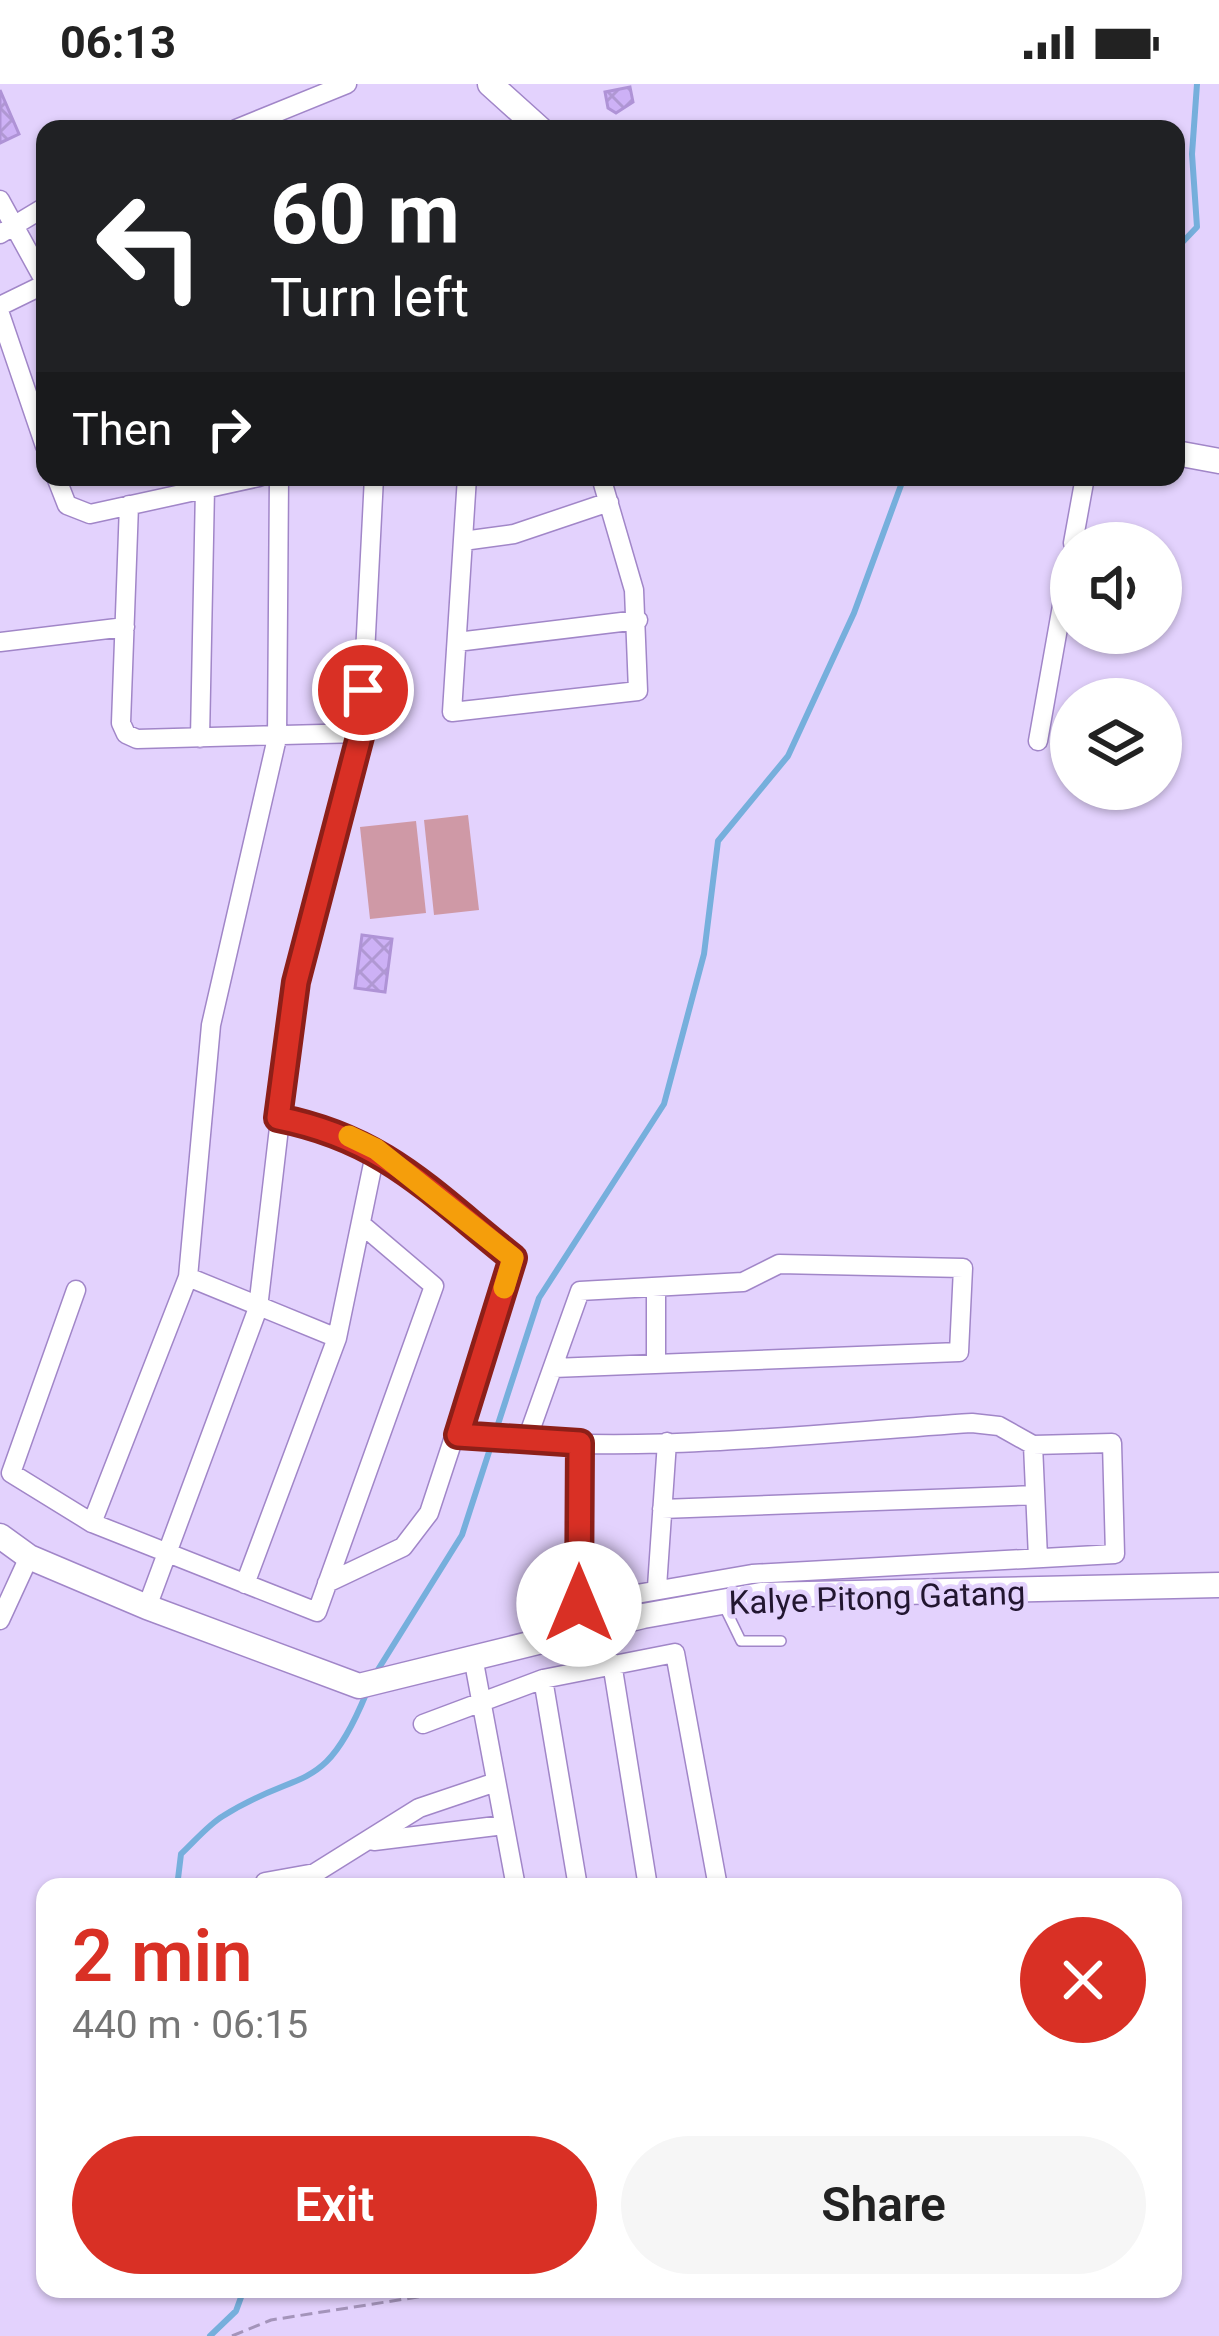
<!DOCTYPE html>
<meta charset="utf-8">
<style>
:root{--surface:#fff;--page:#f6f6f6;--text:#222;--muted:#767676;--accent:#d93025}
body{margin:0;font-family:Roboto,sans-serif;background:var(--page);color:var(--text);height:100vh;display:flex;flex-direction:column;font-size:45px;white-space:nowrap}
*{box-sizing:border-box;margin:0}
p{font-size:39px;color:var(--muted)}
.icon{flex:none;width:66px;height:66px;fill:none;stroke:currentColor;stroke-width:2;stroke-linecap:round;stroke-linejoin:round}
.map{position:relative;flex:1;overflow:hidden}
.details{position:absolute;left:36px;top:1794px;width:1146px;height:420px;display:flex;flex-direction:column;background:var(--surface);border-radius:24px;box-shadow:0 3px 9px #0004}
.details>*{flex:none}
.top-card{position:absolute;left:36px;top:36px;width:1149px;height:366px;border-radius:24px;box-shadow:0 3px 9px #0004;background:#202124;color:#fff;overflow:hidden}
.buttons{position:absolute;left:1050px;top:438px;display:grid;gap:24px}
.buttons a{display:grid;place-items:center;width:132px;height:132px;border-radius:50%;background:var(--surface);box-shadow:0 3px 9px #0004;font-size:60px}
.pin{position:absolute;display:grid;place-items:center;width:102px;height:102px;color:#fff;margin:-51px;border:6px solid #fff;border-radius:50%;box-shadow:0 3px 12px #0007}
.me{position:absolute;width:132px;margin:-66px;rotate:0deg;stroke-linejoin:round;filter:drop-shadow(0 0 9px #0008)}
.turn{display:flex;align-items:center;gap:42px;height:252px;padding:0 36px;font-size:54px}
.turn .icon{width:156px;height:156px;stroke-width:2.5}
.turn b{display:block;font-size:84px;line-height:102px}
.then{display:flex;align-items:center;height:114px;padding:0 36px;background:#0003;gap:24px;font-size:45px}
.round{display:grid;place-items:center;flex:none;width:126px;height:126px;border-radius:63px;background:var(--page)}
.head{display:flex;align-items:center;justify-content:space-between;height:204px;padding:0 36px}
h1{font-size:72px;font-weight:600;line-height:90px;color:var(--accent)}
.button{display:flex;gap:24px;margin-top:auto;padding:24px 36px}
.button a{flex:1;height:138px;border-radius:72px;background:var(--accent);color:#fff;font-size:48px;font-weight:600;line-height:138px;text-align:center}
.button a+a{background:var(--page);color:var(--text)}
.status{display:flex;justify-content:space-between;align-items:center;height:84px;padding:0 60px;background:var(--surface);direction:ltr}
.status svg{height:33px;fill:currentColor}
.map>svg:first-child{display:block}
</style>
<div class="status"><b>06:13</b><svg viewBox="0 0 49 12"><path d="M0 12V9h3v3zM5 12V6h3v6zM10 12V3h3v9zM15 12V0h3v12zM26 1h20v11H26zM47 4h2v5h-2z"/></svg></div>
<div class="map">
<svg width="1219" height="2252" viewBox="0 0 1219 2252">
<defs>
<pattern id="building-cross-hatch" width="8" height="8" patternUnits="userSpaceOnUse" patternTransform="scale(3)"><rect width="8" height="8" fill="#cdb1f6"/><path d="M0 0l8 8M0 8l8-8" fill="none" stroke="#b098d3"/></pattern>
</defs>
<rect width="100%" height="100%" fill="#e3d2fd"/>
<path fill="#cf99a6" d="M468,731L479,826L434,831L424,736Z
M416,737L426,829L370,835L360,743Z"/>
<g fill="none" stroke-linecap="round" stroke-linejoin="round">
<path stroke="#76afdc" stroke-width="6" d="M1176,165L1197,143L1192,70L1197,0
M374,1592L462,1451L539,1214L664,1020L704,870L718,757L788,672L854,529L904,393
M177,1803L181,1770C194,1758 208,1741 223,1732C302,1682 323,1714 366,1610
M210,2252L236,2227L244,2205"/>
</g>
<path fill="url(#building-cross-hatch)" stroke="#af93d6" stroke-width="3" d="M630,3L633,18L616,29L608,24L605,8Z
M0,6L19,50L0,59Z
M362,851L392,855L385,908L355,904Z"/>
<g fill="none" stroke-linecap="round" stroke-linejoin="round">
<defs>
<path id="service" d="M722,1518L741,1557H781"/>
<path id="minor" d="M236,45L347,0
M0,116L45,198
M0,150L45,123
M0,222L45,200
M0,230L45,362
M56,393L67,421L90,430L259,393
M467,393L452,628L638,607L634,506L601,393
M129,421L121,639L126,650L137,655L361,649
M463,457L514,450L609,418
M1073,459L1085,393
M0,558L125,543
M457,558L638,536
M200,654L205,404
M1038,657L1071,471
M278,1034C382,1055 433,1110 513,1174L429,1429L403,1463L327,1499
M188,1193L337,1254
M76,1206L11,1389L92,1439L317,1528L434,1202L361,1140
M656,1280V1203
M458,1351C627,1373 802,1350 972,1339L999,1342L1033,1361L1112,1359L1115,1470L752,1490L579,1520L580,1359
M526,1358L580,1207L743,1198L779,1180L963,1184L959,1268L553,1284
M1033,1361L1038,1474
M662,1425L1035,1411
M92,1439L188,1193L211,941L277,654L279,393
M245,1500L337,1254L376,1065
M657,1503L667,1358
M147,1523L258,1224L296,898L361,649L374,393
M0,1536L29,1473
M473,1573L516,1803
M612,1579L648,1803
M543,1595L578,1803
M423,1640L543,1595L675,1569L718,1803
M374,1757L504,1741
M265,1803V1798L315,1789L419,1724L496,1698"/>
<path id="tertiary" d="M490,0L540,45
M1176,369L1219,377
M0,1452L29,1473L147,1523L359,1602L643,1532L761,1511L1219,1501"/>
</defs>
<use href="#service" stroke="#a186c8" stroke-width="12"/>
<use href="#minor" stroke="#a186c8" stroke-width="21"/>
<use href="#tertiary" stroke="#a186c8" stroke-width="27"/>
<path stroke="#a494ba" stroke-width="3" stroke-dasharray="12 6" stroke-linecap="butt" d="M232,2252L271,2236L469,2205"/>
<use href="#service" stroke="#fff" stroke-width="9"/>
<use href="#minor" stroke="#fff" stroke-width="18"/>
<use href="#tertiary" stroke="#fff" stroke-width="24"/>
</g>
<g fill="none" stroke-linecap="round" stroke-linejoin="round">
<defs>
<path id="route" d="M363,606L361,649L296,898L278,1034C385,1055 431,1109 513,1174L458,1351L580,1359L579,1520"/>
</defs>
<use href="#route" stroke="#8d1f18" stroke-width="30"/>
<use href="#route" stroke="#d93025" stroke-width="21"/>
<path stroke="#f59e0b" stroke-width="21" d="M349,1052L376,1065L513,1174L504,1204"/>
</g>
<g text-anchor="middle" stroke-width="9" stroke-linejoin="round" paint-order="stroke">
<g font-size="33" fill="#221630" stroke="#e3d2fd">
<text transform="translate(877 1513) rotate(-2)" y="12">Kalye Pitong Gatang</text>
</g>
</g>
</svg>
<div class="buttons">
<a><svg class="icon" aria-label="sound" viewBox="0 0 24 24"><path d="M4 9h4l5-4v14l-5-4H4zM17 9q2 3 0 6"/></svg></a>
<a><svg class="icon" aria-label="layers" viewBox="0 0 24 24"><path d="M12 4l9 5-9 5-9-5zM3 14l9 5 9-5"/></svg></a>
</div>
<div class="pin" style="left:363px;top:606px;background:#d93025"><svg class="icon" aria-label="arrive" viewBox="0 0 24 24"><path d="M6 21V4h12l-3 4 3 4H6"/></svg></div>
<svg class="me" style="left:579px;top:1520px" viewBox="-20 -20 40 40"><circle r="19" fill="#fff"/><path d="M0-13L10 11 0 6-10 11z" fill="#d93025"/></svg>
<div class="top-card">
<div class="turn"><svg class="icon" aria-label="left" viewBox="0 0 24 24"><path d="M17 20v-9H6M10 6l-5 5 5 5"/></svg><div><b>60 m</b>Turn left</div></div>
<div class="then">Then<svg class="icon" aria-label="right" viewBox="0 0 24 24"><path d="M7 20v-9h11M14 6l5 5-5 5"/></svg></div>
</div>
<section class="details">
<div class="head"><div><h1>2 min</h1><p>440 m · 06:15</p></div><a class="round" style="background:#d93025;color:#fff"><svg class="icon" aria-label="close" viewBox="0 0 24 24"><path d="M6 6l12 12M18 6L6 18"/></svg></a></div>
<div class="button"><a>Exit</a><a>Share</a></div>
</section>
</div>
